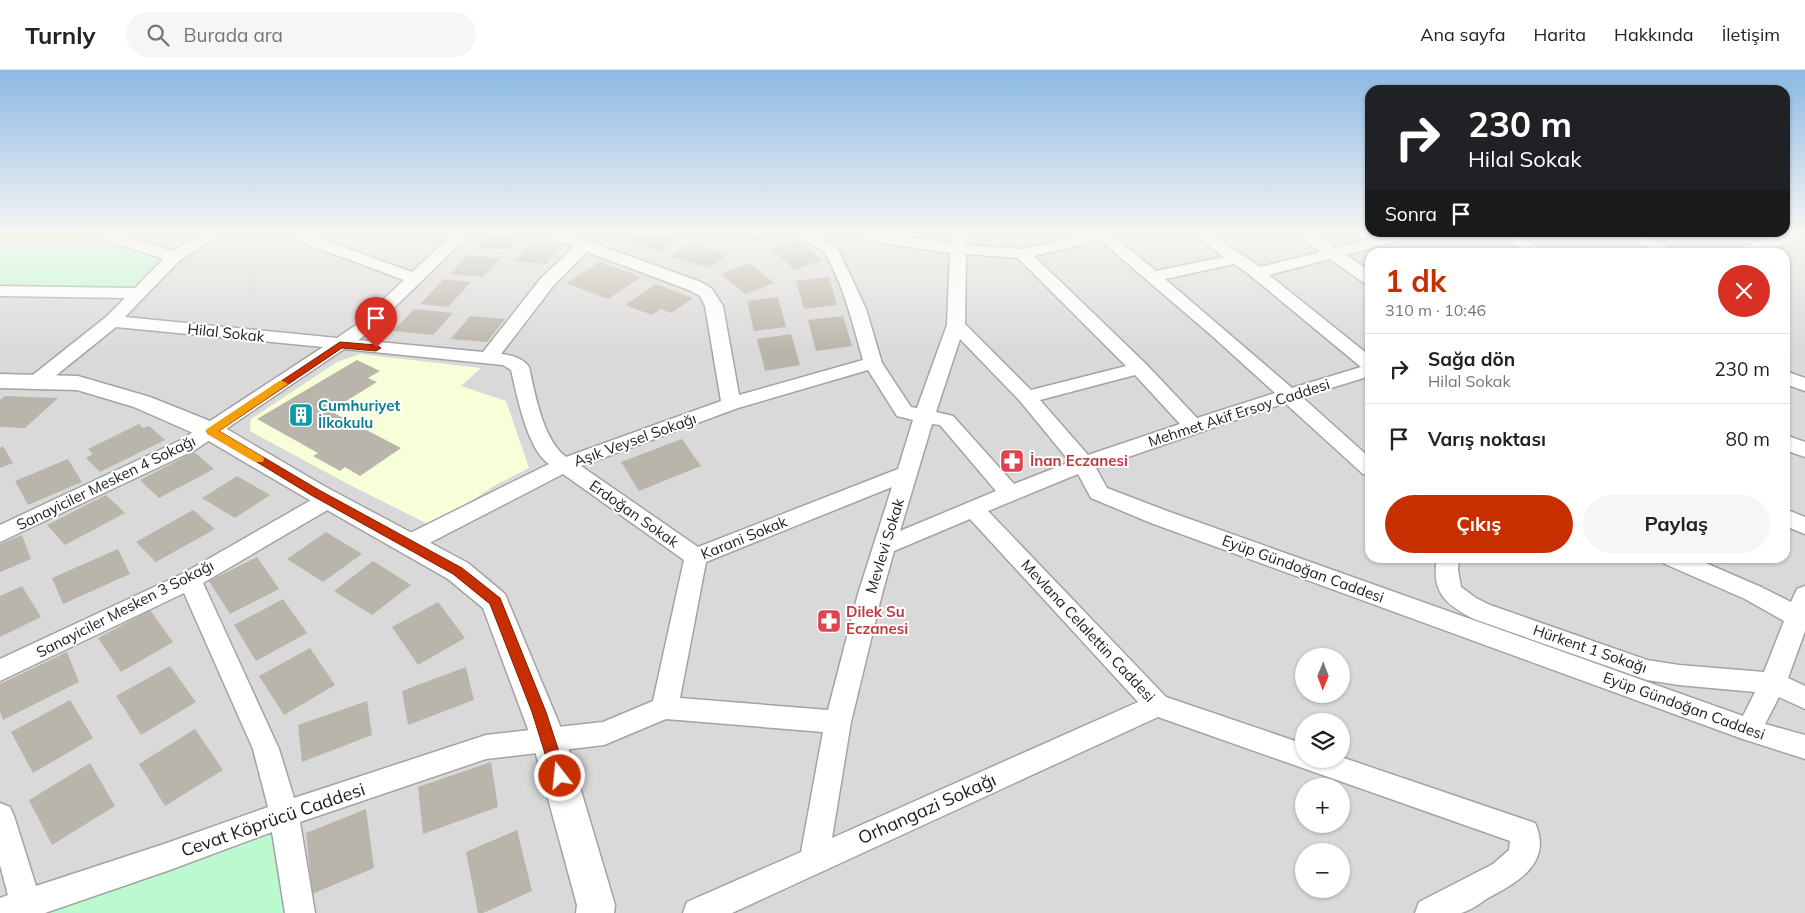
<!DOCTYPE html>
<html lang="tr">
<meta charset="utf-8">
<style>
:root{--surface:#fff;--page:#f6f6f6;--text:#222;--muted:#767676;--line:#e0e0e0;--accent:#c72e00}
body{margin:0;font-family:Mulish,sans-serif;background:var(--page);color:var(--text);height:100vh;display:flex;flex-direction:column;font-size:19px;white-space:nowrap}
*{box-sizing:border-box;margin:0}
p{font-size:16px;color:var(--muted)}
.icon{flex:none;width:28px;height:28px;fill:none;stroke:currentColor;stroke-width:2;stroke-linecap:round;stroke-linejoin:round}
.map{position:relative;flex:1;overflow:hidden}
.side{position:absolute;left:1365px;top:178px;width:425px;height:315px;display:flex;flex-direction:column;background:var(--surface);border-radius:15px;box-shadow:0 1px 4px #0004}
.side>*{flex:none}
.banner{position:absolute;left:1365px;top:15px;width:425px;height:152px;border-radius:15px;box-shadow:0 1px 4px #0004;background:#202124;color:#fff;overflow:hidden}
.needle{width:32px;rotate:181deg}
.buttons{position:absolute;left:1295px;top:578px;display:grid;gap:10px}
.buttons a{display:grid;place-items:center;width:55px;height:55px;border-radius:50%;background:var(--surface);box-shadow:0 1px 4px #0004;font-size:25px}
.pin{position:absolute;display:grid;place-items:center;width:42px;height:42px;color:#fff;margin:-51px -21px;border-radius:50% 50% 50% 0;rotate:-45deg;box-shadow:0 0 5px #0007}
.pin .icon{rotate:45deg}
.me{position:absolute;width:55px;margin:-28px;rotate:344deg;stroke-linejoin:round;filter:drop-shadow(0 0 4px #0008)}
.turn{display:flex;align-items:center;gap:18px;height:105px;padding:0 20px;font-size:22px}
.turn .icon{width:65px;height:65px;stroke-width:2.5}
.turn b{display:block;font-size:35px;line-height:42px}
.then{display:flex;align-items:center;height:48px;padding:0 20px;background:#0003;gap:10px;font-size:19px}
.round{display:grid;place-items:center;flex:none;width:52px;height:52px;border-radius:26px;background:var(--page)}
.summary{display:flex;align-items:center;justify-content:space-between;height:85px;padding:0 20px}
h1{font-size:30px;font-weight:700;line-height:38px;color:var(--accent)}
.cta{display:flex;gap:10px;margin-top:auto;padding:10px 20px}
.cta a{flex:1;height:58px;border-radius:30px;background:var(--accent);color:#fff;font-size:20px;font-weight:700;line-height:58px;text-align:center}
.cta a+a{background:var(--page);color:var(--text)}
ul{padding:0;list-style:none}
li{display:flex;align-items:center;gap:15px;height:70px;padding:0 20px;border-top:1px solid var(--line)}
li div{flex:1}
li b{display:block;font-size:19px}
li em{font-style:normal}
header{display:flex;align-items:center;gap:30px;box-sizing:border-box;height:70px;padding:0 25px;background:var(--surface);border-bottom:1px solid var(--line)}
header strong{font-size:24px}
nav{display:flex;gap:28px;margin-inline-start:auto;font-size:18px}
.search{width:350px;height:45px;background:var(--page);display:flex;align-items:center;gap:12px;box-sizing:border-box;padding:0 18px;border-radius:28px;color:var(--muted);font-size:19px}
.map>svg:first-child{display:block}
</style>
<header>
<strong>Turnly</strong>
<div class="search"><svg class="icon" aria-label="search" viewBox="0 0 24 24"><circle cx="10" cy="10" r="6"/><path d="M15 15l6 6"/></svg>Burada ara</div>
<nav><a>Ana sayfa</a><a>Harita</a><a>Hakkında</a><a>İletişim</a></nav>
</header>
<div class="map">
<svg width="1805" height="843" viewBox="0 0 1805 843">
<rect width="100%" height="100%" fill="#eeece1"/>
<path fill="#dad9d9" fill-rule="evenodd" d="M0,163H1805V843H0ZM1370,182H1785V488H1370ZM1304,586H1341V624H1304ZM1304,651H1341V689H1304ZM1304,716H1341V754H1304ZM1304,781H1341V819H1304Z"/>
<path fill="#f6ffd8" d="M360,284L481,298L461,316L506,331L529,398L494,416L432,456L346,413L250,361L251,349L337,292Z"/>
<path fill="#bbfacf" d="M0,163H80L162,189L138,218H0Z
M273,756V782L284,843H43Z"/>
<path fill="#bab5aa" d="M490,163H523L509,180L477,177Z
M635,163H663L680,168L660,182L625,169Z
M734,163H770L756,171Z
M798,170L822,190L795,200L771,179Z
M530,172L561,175L546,194L514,191Z
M691,173L727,185L708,198L671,186Z
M467,185L500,188L483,207L450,204Z
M600,192L641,207L608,229L566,213Z
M750,193L774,213L745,224L721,204Z
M829,207L837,235L804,239L796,211Z
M444,209L471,212L448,237L420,234Z
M656,214L693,228L671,243L661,239L652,245L625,235Z
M778,227L786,257L754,261L747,231Z
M414,239L453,243L433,265L393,261Z
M470,246L505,249L487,272L451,269Z
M843,246L852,276L816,281L808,250Z
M791,264L800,295L765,301L757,269Z
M357,290L380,301L368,308L377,312L330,341L401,378L360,406L345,397L340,401L313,386L318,383L257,349Z
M5,326L58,328L25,358L0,357V330Z
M139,354L143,358L149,356L165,370L100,402L86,388L93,384L88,379Z
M682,369L701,396L639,421L621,392Z
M3,376L13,393L0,398V378Z
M194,382L214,399L159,428L140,410Z
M68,389L82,412L28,435L15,411Z
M237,406L270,425L235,448L202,428Z
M106,425L125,443L65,475L47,455Z
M193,440L215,459L156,492L136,472Z
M326,462L362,484L323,512L287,489Z
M22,465L31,489L0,502V474Z
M118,479L130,504L63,534L52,508Z
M257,487L279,519L230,544L209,511Z
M373,491L411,515L372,545L334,521Z
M22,516L41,547L0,567V526Z
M283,529L307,563L256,591L234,555Z
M438,532L465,568L418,595L392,557Z
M150,540L173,572L121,602L98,568Z
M310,578L335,615L284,645L259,606Z
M67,582L79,612L3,650L0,641V614Z
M170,596L196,632L141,665L116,626Z
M466,597L474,630L408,655L402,621Z
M70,630L93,668L33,703L11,662Z
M367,631L372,665L302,692L298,655Z
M195,659L223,700L165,736L139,694Z
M491,692L498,737L423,764L418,717Z
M90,693L115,736L52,775L29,730Z
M366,739L374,798L312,824L306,763Z
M517,760L532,821L483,843H478L466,782Z"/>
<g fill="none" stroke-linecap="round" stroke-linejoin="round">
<defs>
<path id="minor" d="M89,163H112L172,181L204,163H222L219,166L180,190L125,247L337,268L356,255L404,210L285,166L282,163H304L412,202L454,163H471L368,263L358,270L483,282L542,207L574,177L547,166L544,163H565L701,212L712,219L723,236L739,325L863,290C854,258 843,212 825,184C819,175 804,173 797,163H815L838,179L866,239L882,293L911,337L917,338L947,255L950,183L867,171L854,166L851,163H877L950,173V163H966V175L1023,179L1093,163H1110L1156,201L1224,187L1196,166L1193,163H1211L1260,197L1320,182L1299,166L1296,163H1314L1335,178L1393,163H1418L1415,166L1346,185L1370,201V214L1364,213L1330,189L1269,205L1370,286V306L1302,327L1370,388V406L1363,404L1285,333L1096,398L1107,418L1167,441L1743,646L1755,622L1679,615L1647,610L1474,549C1445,534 1431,522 1437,488H1459L1458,500L1461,517L1476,528L1490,535L1647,590L1679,595L1764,602L1784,551L1745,529L1665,494L1662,488H1694L1761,517L1791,532L1797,519L1805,516V561L1788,608L1805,616V639L1779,627L1765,654L1805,665V689L1740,668L1151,453L1091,428L1078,404L988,441L1166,627L1304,674V689H1341V687L1535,753C1553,793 1518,812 1488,828C1480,833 1470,841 1461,843C1449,843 1428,843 1415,843L1419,832L1493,794L1509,780L1510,771L1158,647L732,843H683L687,832L801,782L823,662L666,649L604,675L486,689L300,752L315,843H285L272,762L167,801L45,843H0V828L8,825L0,795V733L10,737L14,746L36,816L167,773L268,737L253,679L184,523L0,611V589L182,504L320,425L328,422L336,425L339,430L336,435L203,513L279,679L294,728L486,665L603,652L653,631L684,490L563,404L416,480L408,482L400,480L397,474L400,468L549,394C527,379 517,325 511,300L503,295L344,279L195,380L0,472V455L181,370L323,277L116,257L43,316L36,318L29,316L27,312L29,308L106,247L125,228L0,226V216L135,218L163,189L92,166ZM1100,170L1211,265L1275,323L1197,348L1146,294L1034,186ZM587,182L689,220L700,226L705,236L721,331L566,387C543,370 535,324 529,297C523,288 511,285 501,284L554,215ZM966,184L1018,188L1126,296L1031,320L965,254ZM1234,194L1251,206L1361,297L1292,318L1165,209ZM960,269L1020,331L1070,392L1014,414L953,346L936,342ZM868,300L897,346L913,350L898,399L698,477L581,396L738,338ZM1135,305L1180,354L1088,385L1040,330ZM932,354L940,355L996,421L900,461ZM892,417L858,524L828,640L680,628L706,492ZM970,449L1138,632L832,768L851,652L882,524L894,481Z
M1497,163H1515L1544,182H1526Z
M1624,163H1643L1673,179L1675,182H1656L1627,166Z
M1785,301L1805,308V321L1785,314Z
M1785,365L1805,372V387L1785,380Z
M1785,439L1805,447V464L1785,456Z"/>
<path id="tertiary" d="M1781,163H1805V167L1762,182H1735L1738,178Z
M0,304L78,306L150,327L220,355L324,416L468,493L505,524L566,670L615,835L614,843H576L577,835L532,670L483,538L448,509L306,428L202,367L134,337L77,320L0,318Z"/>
</defs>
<use href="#minor" stroke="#a3a3a3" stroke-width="3"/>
<use href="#tertiary" stroke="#a3a3a3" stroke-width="3"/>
<use href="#minor" fill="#fff" fill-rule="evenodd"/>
<use href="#tertiary" fill="#fff" fill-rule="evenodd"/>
</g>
<linearGradient id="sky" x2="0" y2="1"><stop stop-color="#8bb9e4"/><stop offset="0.58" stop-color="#f7f6f2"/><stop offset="1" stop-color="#f7f6f2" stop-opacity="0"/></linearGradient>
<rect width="1805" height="281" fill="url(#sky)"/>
<path fill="#c72e00" stroke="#811e00" d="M340,272L376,275L381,278L376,281L342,278L219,361L319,420L462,498L500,528L546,642L567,706L565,711L560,713L554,711L552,706L532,642L490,534L453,504L311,425L206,361Z"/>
<path fill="#f59e0b" d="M279,311H283L288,314L219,361L263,387L264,389L263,392H255L207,364L206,361L207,359Z"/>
<defs>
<symbol id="building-square" viewBox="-11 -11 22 22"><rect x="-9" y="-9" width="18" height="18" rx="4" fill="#0f9aa8" stroke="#fff"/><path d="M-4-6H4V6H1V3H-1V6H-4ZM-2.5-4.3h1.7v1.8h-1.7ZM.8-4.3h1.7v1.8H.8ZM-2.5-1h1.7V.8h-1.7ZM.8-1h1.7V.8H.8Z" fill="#fff"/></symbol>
<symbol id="pharmacy-square" viewBox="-11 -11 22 22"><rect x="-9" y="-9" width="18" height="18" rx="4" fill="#e0444e" stroke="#fff"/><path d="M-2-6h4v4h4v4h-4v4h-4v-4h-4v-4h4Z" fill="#fff"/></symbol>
</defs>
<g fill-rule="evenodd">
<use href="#building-square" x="287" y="331" width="28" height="28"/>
<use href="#pharmacy-square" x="998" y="377" width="28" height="28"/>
<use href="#pharmacy-square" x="815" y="537" width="28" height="28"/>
</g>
<g text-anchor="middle" stroke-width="4" stroke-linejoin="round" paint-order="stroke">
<g font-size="15" fill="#1c1c1c" stroke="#fff">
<text transform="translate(226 263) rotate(6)" y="5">Hilal Sokak</text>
<text transform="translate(1239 343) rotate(-18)" y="5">Mehmet Akif Ersoy Caddesi</text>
<text transform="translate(635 370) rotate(-20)" y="5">Aşık Veysel Sokağı</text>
<text transform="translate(106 413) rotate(-26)" y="5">Sanayiciler Mesken 4 Sokağı</text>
<text transform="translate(634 444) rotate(35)" y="5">Erdoğan Sokak</text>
<text transform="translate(744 468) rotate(-22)" y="5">Karani Sokak</text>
<text transform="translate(885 476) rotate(-73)" y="5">Mevlevi Sokak</text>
<text transform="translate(1303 499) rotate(20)" y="5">Eyüp Gündoğan Caddesi</text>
<text transform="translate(125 539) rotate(-27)" y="5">Sanayiciler Mesken 3 Sokağı</text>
<text transform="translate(1088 561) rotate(47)" y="5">Mevlana Celalettin Caddesi</text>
<text transform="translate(1590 579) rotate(19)" y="5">Hürkent 1 Sokağı</text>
<text transform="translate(1684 636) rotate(20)" y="5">Eyüp Gündoğan Caddesi</text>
</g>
<g font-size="15" font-weight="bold" fill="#0d838f" stroke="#fff" text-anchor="start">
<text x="318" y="341">Cumhuriyet<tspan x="318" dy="17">İlkokulu</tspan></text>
</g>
<g font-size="15" font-weight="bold" fill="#be3a42" stroke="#fff" text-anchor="start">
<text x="1030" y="396">İnan Eczanesi</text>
<text x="846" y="547">Dilek Su<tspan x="846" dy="17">Eczanesi</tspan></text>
</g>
<g font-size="18" fill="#1c1c1c" stroke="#fff">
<text transform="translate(927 739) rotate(-24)" y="6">Orhangazi Sokağı</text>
<text transform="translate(273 750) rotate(-19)" y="6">Cevat Köprücü Caddesi</text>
</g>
</g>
</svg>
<div class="buttons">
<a><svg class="needle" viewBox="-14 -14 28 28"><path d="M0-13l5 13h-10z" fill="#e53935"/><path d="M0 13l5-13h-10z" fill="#767676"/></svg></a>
<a><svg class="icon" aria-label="layers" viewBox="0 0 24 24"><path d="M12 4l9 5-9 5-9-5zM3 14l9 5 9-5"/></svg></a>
<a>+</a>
<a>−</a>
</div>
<div class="pin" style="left:376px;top:278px;background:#d93025"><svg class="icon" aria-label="arrive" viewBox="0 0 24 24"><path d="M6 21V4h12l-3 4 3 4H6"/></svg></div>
<svg class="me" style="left:560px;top:706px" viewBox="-20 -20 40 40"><circle r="17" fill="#c72e00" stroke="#fff" stroke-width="3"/><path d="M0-11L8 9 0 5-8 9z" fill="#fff"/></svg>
<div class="banner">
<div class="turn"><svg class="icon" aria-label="right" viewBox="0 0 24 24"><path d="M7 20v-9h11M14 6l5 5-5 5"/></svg><div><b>230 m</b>Hilal Sokak</div></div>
<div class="then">Sonra<svg class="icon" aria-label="arrive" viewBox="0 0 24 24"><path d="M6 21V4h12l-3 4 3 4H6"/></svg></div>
</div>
<section class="side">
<div class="summary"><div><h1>1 dk</h1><p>310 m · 10:46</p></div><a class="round" style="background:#d93025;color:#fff"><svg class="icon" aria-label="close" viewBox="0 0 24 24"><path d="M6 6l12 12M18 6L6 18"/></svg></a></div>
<ul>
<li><svg class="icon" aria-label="right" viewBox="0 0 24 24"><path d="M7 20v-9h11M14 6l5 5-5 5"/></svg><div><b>Sağa dön</b><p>Hilal Sokak</p></div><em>230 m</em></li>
<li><svg class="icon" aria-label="arrive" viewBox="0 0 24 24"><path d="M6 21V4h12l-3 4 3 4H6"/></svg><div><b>Varış noktası</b></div><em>80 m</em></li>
</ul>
<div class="cta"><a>Çıkış</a><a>Paylaş</a></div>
</section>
</div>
